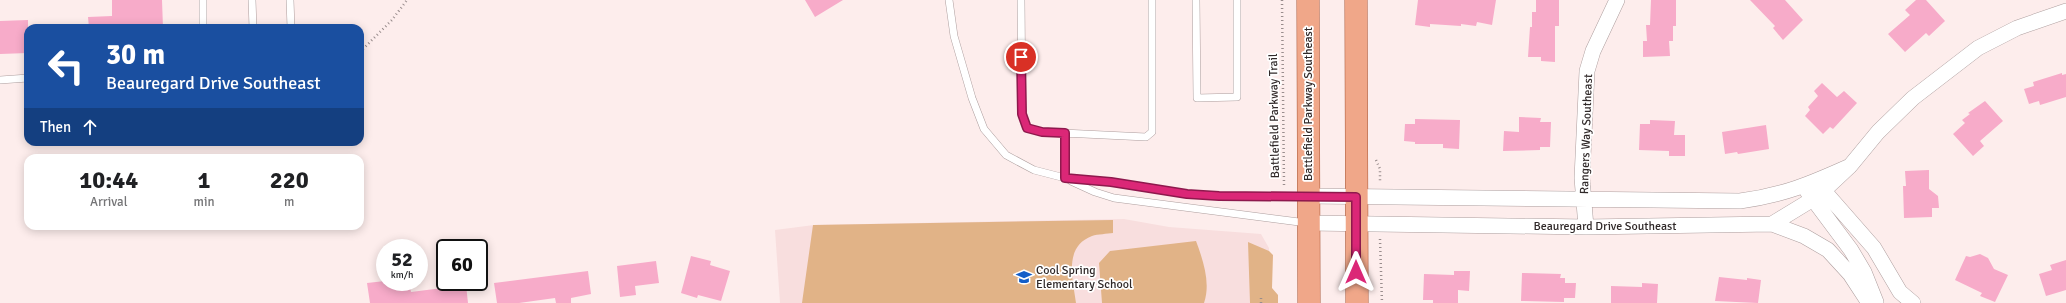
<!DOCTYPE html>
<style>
:root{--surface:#fff;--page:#f6f6f6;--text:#202124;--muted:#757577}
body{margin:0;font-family:Signika,sans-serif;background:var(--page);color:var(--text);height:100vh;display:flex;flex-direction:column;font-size:15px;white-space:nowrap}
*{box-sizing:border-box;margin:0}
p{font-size:13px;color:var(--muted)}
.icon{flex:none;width:22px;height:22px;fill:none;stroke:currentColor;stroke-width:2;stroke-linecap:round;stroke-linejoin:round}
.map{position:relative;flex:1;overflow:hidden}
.drawer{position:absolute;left:24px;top:154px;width:340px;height:76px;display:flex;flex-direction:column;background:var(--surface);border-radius:12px;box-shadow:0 2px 10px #0003}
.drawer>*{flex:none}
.hud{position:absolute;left:24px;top:24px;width:340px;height:122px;border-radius:12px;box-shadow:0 2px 10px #0003;background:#1a4fa0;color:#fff;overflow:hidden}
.speed{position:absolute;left:376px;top:239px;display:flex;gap:8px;font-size:20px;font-weight:700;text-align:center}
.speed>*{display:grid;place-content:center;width:52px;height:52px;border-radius:50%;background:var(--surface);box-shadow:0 2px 10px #0003;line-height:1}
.speed small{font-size:10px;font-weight:400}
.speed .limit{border:2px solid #111;border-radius:6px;background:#fff;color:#111}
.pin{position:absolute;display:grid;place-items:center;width:34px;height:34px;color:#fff;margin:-17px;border:2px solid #fff;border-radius:50%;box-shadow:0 1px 4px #0007}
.me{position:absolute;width:44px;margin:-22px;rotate:0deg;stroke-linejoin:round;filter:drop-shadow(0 0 3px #0008)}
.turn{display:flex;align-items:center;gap:14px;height:84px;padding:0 16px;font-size:18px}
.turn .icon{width:52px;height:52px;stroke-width:2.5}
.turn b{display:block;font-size:28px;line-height:34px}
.then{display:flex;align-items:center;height:38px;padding:0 16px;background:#0003;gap:8px;font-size:15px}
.eta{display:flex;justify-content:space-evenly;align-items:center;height:68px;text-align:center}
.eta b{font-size:24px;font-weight:800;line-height:28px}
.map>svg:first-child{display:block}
</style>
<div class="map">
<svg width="2066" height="303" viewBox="0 0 2066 303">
<rect width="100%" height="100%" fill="#fdedec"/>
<path fill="#f8dede" d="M1124,219L1169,227L1261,234L1269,248L1270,303H780L775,230L814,225Z"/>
<path fill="#e1b387" d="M1113,220V233C1107,234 1098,234 1092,236C1063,247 1073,280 1076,303H802L813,225Z
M1196,241C1203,260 1211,283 1204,303H1102L1099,263L1110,251Z
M1248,242L1269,251L1273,255L1272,288L1278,295V303H1250Z"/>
<path fill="#f7abc9" d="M112,0H162L163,28H89L88,17L112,16Z
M805,0H843L815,17Z
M1418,0H1496L1492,25L1477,22L1476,26L1461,24V26L1430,24V27L1415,25Z
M1536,0H1559V26H1555V62L1541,61V57H1528L1530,27H1532V12H1536Z
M1651,0H1676V26H1673V41H1669L1670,56L1643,57V41H1647L1646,25H1650Z
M1750,0H1785L1803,20L1783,40L1773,28L1775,26Z
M1916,0H1926L1945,21L1929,36L1926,33L1905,52L1888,34L1910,15L1905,10Z
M28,20V53L0,54V21Z
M2062,73V75L2066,74V97L2040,105L2039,101L2029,104L2024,89L2034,86L2033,82Z
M1822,83L1837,97L1844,91L1857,103L1833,129L1830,127L1823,134L1805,116L1810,110L1808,107L1818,96L1814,91Z
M1985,101L2003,121L1980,141L1984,146L1973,156L1953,134L1965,123L1962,120L1970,114L1968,113Z
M1519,117L1541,118L1540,122H1551L1550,147H1540V150L1503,151L1504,131L1519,132Z
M1415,119L1460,120L1459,149L1443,148V144H1415V142L1404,141L1405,124H1415Z
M1650,120L1675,121L1674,135H1685V156H1669V151L1639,150L1640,124H1650Z
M1766,125L1769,149L1738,154L1737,152L1725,154L1722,132Z
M1929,170V189L1938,196L1939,208H1932V217L1904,218L1903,186H1906L1905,171Z
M1980,254L1988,258L1994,269L2008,275L1995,302L1980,296L1982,293L1955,280L1966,256L1970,257Z
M691,256L711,261L710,265L730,271L721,301L698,295L697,298L681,293Z
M2066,260V290L2046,296L2039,274L2052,270L2050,265Z
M656,261L659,283L635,286L636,295L620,297L617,266Z
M588,271L591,294L571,298V303H556L555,298L519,303H497L494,283Z
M1454,271H1470L1469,291L1458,290V303H1433V300H1423L1424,274L1454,275Z
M1522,273L1561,274L1560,278H1565V283H1576L1575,298H1564V302L1521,301Z
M1719,277L1747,280V278L1761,280L1758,303L1715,301Z
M385,281L409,282L411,292L466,285L468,303H370L367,283Z
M1642,283L1658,284L1657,303H1611V286L1642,287Z"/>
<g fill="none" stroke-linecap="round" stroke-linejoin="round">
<defs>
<path id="service" d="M203,0V28
M252,0L253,28
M290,0L291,28
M949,0L954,36L972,98L984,129L1006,155L1034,170L1065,178L1111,182L1187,194L1219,196H1307
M1021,0L1022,114L1027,128L1042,132L1146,137L1152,132V0
M1196,0L1197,98L1237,97V0
M0,80L28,78
M1065,133V178
M1071,181L1095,192L1114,198L1307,223"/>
<path id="minor" d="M1817,183L1874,248L1900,292L1913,303
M1807,191L1851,250L1864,272L1876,302
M1309,196L1740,201C1784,195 1810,184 1850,166
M1309,223L1586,227L1772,224L1804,236L1828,250L1850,274L1869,303
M1772,224L1818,196L1850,166L1878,132L1913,98L1978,48L2017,28L2066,11
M1586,227L1582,178L1587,71L1593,51L1617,0"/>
<path id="primary" d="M1308,0L1309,303
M1356,0L1357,303"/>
</defs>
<use href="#service" stroke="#ad9e9e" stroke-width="8"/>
<use href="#minor" stroke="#ad9e9e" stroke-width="16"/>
<use href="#primary" stroke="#a65535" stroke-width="23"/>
<path stroke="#998d8d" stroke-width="2.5" stroke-dasharray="1 3" stroke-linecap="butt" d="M1282,0L1284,185
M360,52L392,20L407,0
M1376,160L1380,169V182
M1380,239L1382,303
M1261,298V303"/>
<use href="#service" stroke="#fff" stroke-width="7"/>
<use href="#minor" stroke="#fff" stroke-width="15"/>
<use href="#primary" stroke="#f0a789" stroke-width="22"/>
</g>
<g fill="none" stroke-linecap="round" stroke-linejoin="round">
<defs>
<path id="route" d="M1021,57L1022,114L1027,128L1042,132L1065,133V178L1111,182L1187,194L1219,196L1356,197V272"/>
</defs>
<use href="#route" stroke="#8e194d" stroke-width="10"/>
<use href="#route" stroke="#db2777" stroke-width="7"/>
</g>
<defs>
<symbol id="school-bare" viewBox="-9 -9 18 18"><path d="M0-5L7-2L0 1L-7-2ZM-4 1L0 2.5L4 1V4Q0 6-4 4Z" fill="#145ec8" stroke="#fff" stroke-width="2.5" paint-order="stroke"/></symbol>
</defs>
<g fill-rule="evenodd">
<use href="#school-bare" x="1013" y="266" width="22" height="22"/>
</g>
<g text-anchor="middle" stroke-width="3.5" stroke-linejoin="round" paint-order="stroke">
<g font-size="12" fill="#302929" stroke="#fff">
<text transform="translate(1308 104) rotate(-90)" y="4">Battlefield Parkway Southeast</text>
<text transform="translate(1274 116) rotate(-91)" y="4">Battlefield Parkway Trail</text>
<text transform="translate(1586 134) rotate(-88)" y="4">Rangers Way Southeast</text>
<text x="1605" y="230">Beauregard Drive Southeast</text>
</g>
<g font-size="12" fill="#302929" stroke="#fff" text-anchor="start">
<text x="1036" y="274">Cool Spring<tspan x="1036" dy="14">Elementary School</tspan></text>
</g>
</g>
</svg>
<div class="speed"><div>52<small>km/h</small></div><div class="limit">60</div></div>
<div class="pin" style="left:1021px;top:57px;background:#d93025"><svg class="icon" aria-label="arrive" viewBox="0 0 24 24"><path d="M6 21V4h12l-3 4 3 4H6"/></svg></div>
<svg class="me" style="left:1356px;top:272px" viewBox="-20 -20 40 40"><path d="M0-17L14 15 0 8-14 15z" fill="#db2777" stroke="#fff" stroke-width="4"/></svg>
<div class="hud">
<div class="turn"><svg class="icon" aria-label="left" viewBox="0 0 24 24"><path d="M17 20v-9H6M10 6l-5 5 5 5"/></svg><div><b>30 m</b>Beauregard Drive Southeast</div></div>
<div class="then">Then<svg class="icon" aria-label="ahead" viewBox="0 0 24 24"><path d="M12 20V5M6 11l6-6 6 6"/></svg></div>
</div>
<section class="drawer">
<div class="eta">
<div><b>10:44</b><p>Arrival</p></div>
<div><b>1</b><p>min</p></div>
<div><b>220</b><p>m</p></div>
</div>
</section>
</div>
